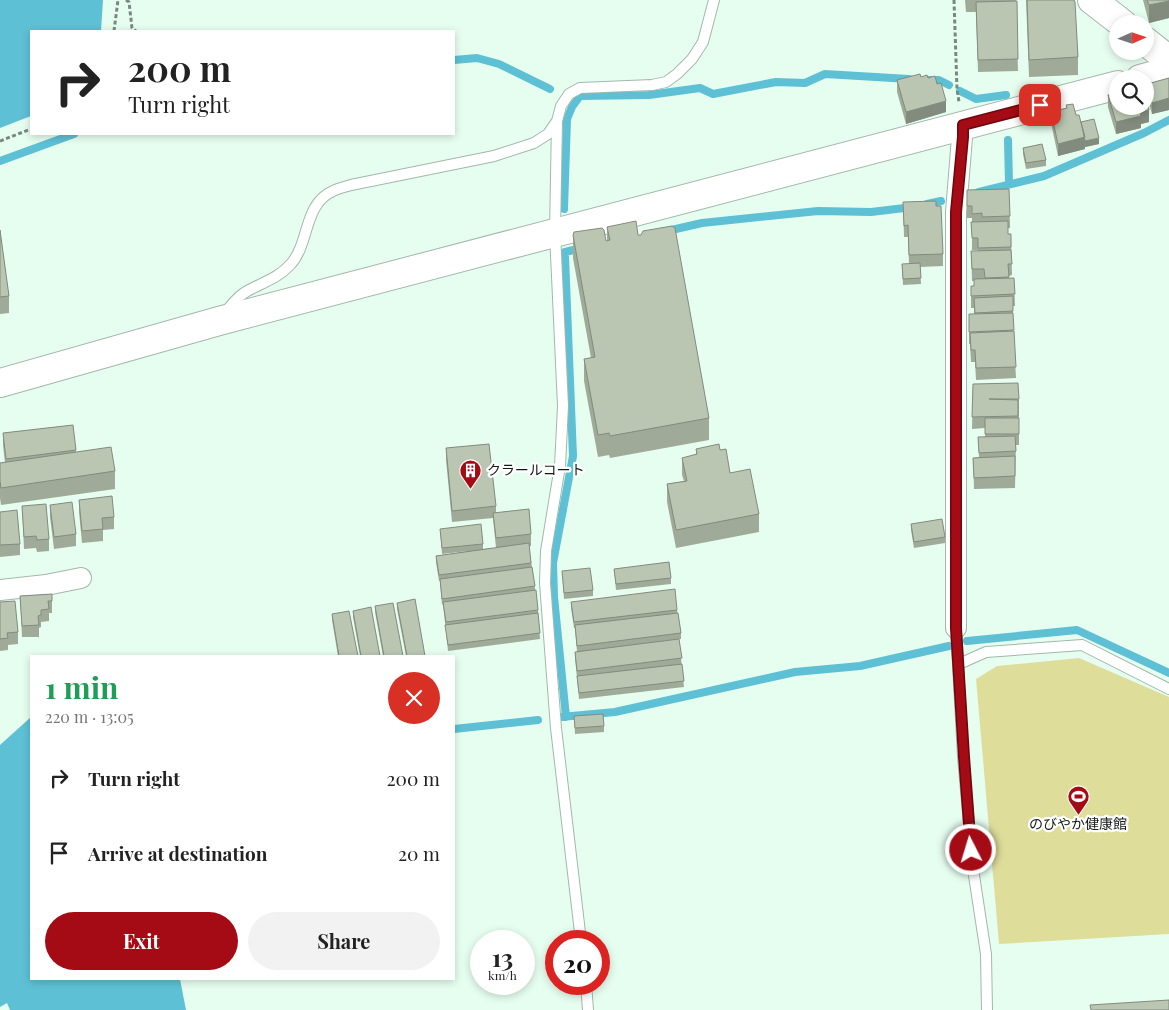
<!DOCTYPE html>
<meta charset="utf-8">
<style>
:root{--surface:#fff;--page:#f2f2f2;--text:#222;--muted:#767676;--accent:#a40b14}
body{margin:0;font-family:"Playfair Display","Noto Sans JP",serif;background:var(--page);color:var(--text);height:100vh;display:flex;flex-direction:column;font-size:19px;white-space:nowrap}
*{box-sizing:border-box;margin:0}
p{font-size:16px;color:var(--muted)}
.icon{flex:none;width:28px;height:28px;fill:none;stroke:currentColor;stroke-width:2;stroke-linecap:round;stroke-linejoin:round}
.map{position:relative;flex:1;overflow:hidden}
.sheet{position:absolute;left:30px;top:655px;width:425px;height:325px;display:flex;flex-direction:column;background:var(--surface);border-radius:0px;box-shadow:0 2px 8px #0003}
.sheet>*{flex:none}
.hud{position:absolute;left:30px;top:30px;width:425px;height:105px;border-radius:0px;box-shadow:0 2px 8px #0003;background:#fff;color:var(--text);overflow:hidden}
.needle{width:32px;rotate:87deg}
.buttons{position:absolute;left:1109px;top:15px;display:grid;gap:10px}
.buttons a{display:grid;place-items:center;width:45px;height:45px;border-radius:50%;background:var(--surface);box-shadow:0 2px 8px #0003;font-size:25px}
.speed{position:absolute;left:470px;top:930px;display:flex;gap:10px;font-size:25px;font-weight:700;text-align:center}
.speed>*{display:grid;place-content:center;width:65px;height:65px;border-radius:50%;background:var(--surface);box-shadow:0 2px 8px #0003;line-height:1}
.speed small{font-size:12px;font-weight:400}
.speed .limit{border:8px solid #d22;background:#fff;color:#111}
.pin{position:absolute;display:grid;place-items:center;width:42px;height:42px;color:#fff;margin:-21px;border-radius:10px;box-shadow:0 2px 8px #0006}
.me{position:absolute;width:55px;margin:-28px;rotate:355deg;stroke-linejoin:round;filter:drop-shadow(0 0 4px #0008)}
.turn{display:flex;align-items:center;gap:18px;height:105px;padding:0 15px;font-size:22px}
.turn .icon{width:65px;height:65px;stroke-width:2.5}
.turn b{display:block;font-size:35px;line-height:42px}
.round{display:grid;place-items:center;flex:none;width:52px;height:52px;border-radius:26px;background:var(--page)}
.summary{display:flex;align-items:center;justify-content:space-between;height:85px;padding:0 15px}
h1{font-size:30px;font-weight:700;line-height:38px;color:#1e9e55}
.primary-button{display:flex;gap:10px;margin-top:auto;padding:10px 15px}
.primary-button a{flex:1;height:58px;border-radius:30px;background:var(--accent);color:#fff;font-size:20px;font-weight:700;line-height:58px;text-align:center}
.primary-button a+a{background:var(--page);color:var(--text)}
ul{padding:0;list-style:none}
li{display:flex;align-items:center;gap:15px;height:75px;padding:0 15px}
li div{flex:1}
li b{display:block;font-size:19px}
li em{font-style:normal}
.map>svg:first-child{display:block}
</style>
<div class="map">
<svg width="1169" height="1010" viewBox="0 0 1169 1010">
<rect width="100%" height="100%" fill="#e6fef0"/>
<path fill="#dfdd9a" d="M1079,658L1169,697V934L999,944L976,679L997,666Z"/>
<path fill="#5ec0d4" d="M0,0H103L101,31H31V116L0,128Z
M31,717V979H180L186,1010H10L7,1003L0,1007V745Z"/>
<g fill="none" stroke-linecap="round" stroke-linejoin="round">
<path stroke="#5ec0d4" stroke-width="8" d="M454,60L477,58L499,64L550,89
M928,80H939L949,85
M960,91L976,99L1006,95
M1008,140L1009,184
M0,161L74,134
M979,192L1044,176L1144,133L1169,120
M927,204L941,201
M564,209L567,119L572,107L580,96L649,95L700,88L713,94L776,82L805,83L825,74L909,79
M667,231L702,223L818,211L871,212L913,207
M565,252L582,248
M565,257L573,456L553,563L554,597L566,717
M967,641L1077,630L1169,673
M561,717L615,712L795,672L860,666L949,646
M454,729L538,720"/>
<defs>
<path id="lane" d="M557,121L555,233L563,406L560,466L546,551L545,583L556,728L581,941
M225,313C231,305 237,298 244,293C260,283 276,280 290,265C310,244 303,204 333,191C339,188 345,187 351,185L494,156L534,143L548,134L557,121L561,106L569,94L580,88L652,85L666,82L677,74L692,59L703,42L714,0
M956,628L963,757L973,869L986,954L987,1010
M959,664L986,652L1082,645L1169,689
M586,984L588,1010"/>
<path id="street" d="M0,590L46,585L81,578
M956,628V212L963,125"/>
<path id="secondary" d="M1092,0L1123,24
M1145,41L1169,60
M1140,79L1169,71
M0,383L219,321L1118,85"/>
</defs>
<use href="#lane" stroke="#a2b8ac" stroke-width="12"/>
<use href="#street" stroke="#a2b8ac" stroke-width="22"/>
<use href="#secondary" stroke="#a2b8ac" stroke-width="30"/>
<path stroke="#798980" stroke-width="3" stroke-dasharray="4 2.5" stroke-linecap="butt" d="M126,0L129,2L132,28L136,31
M954,0L957,89L959,102
M114,31L118,0
M0,141L31,129"/>
<use href="#lane" stroke="#fff" stroke-width="10"/>
<use href="#street" stroke="#fff" stroke-width="20"/>
<use href="#secondary" stroke="#fff" stroke-width="28"/>
</g>
<path fill="#a0aa99" d="M965,0H1016L1018,71L978,72L976,12H966Z
M1026,0H1074L1078,57V75L1029,77Z
M1143,0H1169V18L1149,23Z
M921,77L946,112L906,124L897,92V80Z
M1169,78V110L1152,114L1147,96V84Z
M1111,90L1149,122L1141,124V128L1116,134L1108,107V95L1111,94Z
M1066,105L1076,115L1081,122L1099,144L1085,147V146V149L1058,156L1051,123V112L1066,108Z
M1023,148L1046,160V166L1026,169L1023,154Z
M1009,189L1010,228H1008V234H1011L1012,275L1009,276V278H1014L1015,306H1013V323L1016,378L976,380L975,362H971L970,344H969V314H974V308H971V286H974V281H972L971,251H978V250H972V218H967V190Z
M903,202L936,206L943,254V266L920,267L921,284L903,285L902,264H909L908,237H904Z
M607,227L638,235L709,418V440L610,458L609,455L598,457L584,381V359L591,358L573,258V235L607,241Z
M0,230L9,296V313L0,314Z
M973,384L1019,399V445H1016L1015,488L974,489L973,458L979,457L978,437H985V428L972,429Z
M73,425L76,452L115,471V489L1,505L0,498V463H5L3,445V433Z
M446,448L496,506V513L531,534V546H529L538,610L540,639L448,651L443,604L442,605L440,581H439L436,562V556L468,551L442,554L440,529L483,544V549L496,548L493,518L452,522L446,460Z
M696,449L720,450L730,473L759,514V532L676,548L667,502V484L684,481L682,475V458L696,455Z
M79,500L114,517V529L103,530V541L82,543L79,512Z
M50,505L76,534V546L54,549L50,517Z
M22,506L49,539V551L37,552L36,548L24,549Z
M0,512L20,544V555L0,557Z
M911,524L945,537V543L914,548L911,530Z
M614,569L671,578V584L616,590Z
M562,571L593,590V596L564,599Z
M52,594V613H49V621L41,622V627L39,628V637H22L20,596Z
M0,602L18,632V644L8,645V650L0,651Z
M571,602L677,610L681,633V639H679L684,687L579,699L575,658V652H577L575,628H574L571,608Z
M397,603L425,656H406L397,609Z
M375,606L403,656H383L375,612Z
M353,611L380,656H360L353,617Z
M332,614L358,656H338L332,620Z
M574,716L604,726V732L575,734Z"/>
<path fill="#828b7d" d="M1169,1V18L1149,23V5Z
M1169,98V110L1152,114V103Z
M946,101V112L906,124V112Z
M1149,110V122L1141,124V128L1116,134V122L1140,112Z
M1085,137V149L1058,156V144Z
M1099,138V144L1085,147V141Z"/>
<path fill="#bac6b2" stroke="#828b7d" d="M1027,0H1074L1075,2L1078,57L1029,60Z
M1147,0H1169V1L1149,5Z
M1017,1L1018,59L978,60L976,2Z
M920,74L921,77L927,75L928,78L935,76L937,84L941,83L946,101L906,112L897,80Z
M1169,78V98L1152,103L1147,84Z
M1118,89V106H1145V93L1149,110L1140,112L1141,116L1116,122L1108,95L1112,94L1111,90Z
M1073,104L1076,115H1079L1085,137L1058,144L1051,112L1067,108L1066,105Z
M1094,119L1099,138L1085,141L1081,122Z
M1042,144L1046,160L1026,163L1023,148Z
M1009,189L1010,216L982,217V213L972,214V206H967V190Z
M936,201V206H941L943,254L909,255L908,225L904,226L903,202Z
M636,221L638,235H641L643,231L672,226L675,228L709,418L610,436L609,433L598,435L584,359L595,357L573,235L574,232L602,228L604,230L606,241L610,240L607,227Z
M1008,221V234H1011V247L978,248V238H972L971,222Z
M0,230L9,296L0,297Z
M1011,250L1012,264H1008L1009,277L985,278L984,269H972L971,251Z
M920,263L921,278L903,279L902,264Z
M1014,278L1015,294L971,296V286H974V279Z
M1013,296V311L975,313L974,298Z
M1013,313L1014,330L969,332V314Z
M1014,331L1016,367L976,368L975,350H971L970,333Z
M1018,383L1019,399H989L1018,400V416L972,417L973,384Z
M985,418H1019V434H985Z
M73,425L76,450L6,459L3,433Z
M1015,436L1016,451L979,453L978,437Z
M489,444L496,506L452,511L446,448Z
M719,444L720,450L726,449L730,473L750,469L759,514L676,530L667,484L687,481L682,458L697,454L696,449Z
M111,447L115,471L1,488L0,481V463Z
M1015,456V476L974,478L973,458Z
M112,496L114,517L102,518L103,529L82,531L79,500Z
M72,502L76,534L54,537L50,505Z
M46,504L49,539L37,540L36,536L24,537L22,506Z
M529,509L531,534L496,538L493,513Z
M17,510L20,544L0,545V512Z
M942,519L945,537L914,542L911,524Z
M481,524L483,544L442,548L440,529Z
M529,543L531,563L439,575L436,556Z
M669,562L671,578L616,584L614,569Z
M532,567L535,586L442,599L440,579Z
M590,568L593,590L564,593L562,571Z
M675,589L677,610L574,622L571,602Z
M536,590L538,610L446,622L443,602Z
M52,594V601H48L49,609L41,610V615L38,616L39,625L22,626L20,596Z
M415,599L425,656H407L397,603Z
M15,601L18,632L7,633L8,638L0,639V602Z
M393,603L403,656H384L375,606Z
M371,607L380,656H361L353,611Z
M349,611L358,656H339L332,614Z
M538,613L540,633L448,645L445,625Z
M678,613L681,633L577,646L575,625Z
M679,639L682,658L577,671L575,652Z
M682,664L684,681L579,693L577,676Z
M603,714L604,726L575,728L574,716Z
M1169,1000V1010H1091L1090,1005Z"/>
<g fill="none" stroke-linecap="round" stroke-linejoin="round">
<defs>
<path id="route" d="M971,850L964,757L956,628V212L963,137V125L1040,105"/>
</defs>
<use href="#route" stroke="#6b070d" stroke-width="12"/>
<use href="#route" stroke="#a40b14" stroke-width="9"/>
</g>
<defs>
<symbol id="building-pin" viewBox="-11 -11 22 30"><path d="M0 17L-7.5 6A9.5 9.5 0 1 1 7.5 6Z" fill="#a40b14" stroke="#fff"/><path d="M-4-6H4V6H1V3H-1V6H-4ZM-2.5-4.3h1.7v1.8h-1.7ZM.8-4.3h1.7v1.8H.8ZM-2.5-1h1.7V.8h-1.7ZM.8-1h1.7V.8H.8Z" fill="#fff"/></symbol>
<symbol id="stadium-pin" viewBox="-11 -11 22 30"><path d="M0 17L-7.5 6A9.5 9.5 0 1 1 7.5 6Z" fill="#a40b14" stroke="#fff"/><path d="M0-5a6.5 5 0 1 0 0 10a6.5 5 0 1 0 0-10ZM-3.5-1.8h7v3.6h-7Z" fill="#fff"/></symbol>
</defs>
<g fill-rule="evenodd">
<use href="#building-pin" x="458" y="458" width="25" height="34"/>
<use href="#stadium-pin" x="1066" y="784" width="25" height="34"/>
</g>
<g text-anchor="middle" stroke-width="4.5" stroke-linejoin="round" paint-order="stroke">
<g font-size="14" fill="#121a15" stroke="#fff" text-anchor="start">
<text x="487" y="475">クラールコート</text>
<text x="1078" y="829" text-anchor="middle">のびやか健康館</text>
</g>
</g>
</svg>
<div class="buttons">
<a><svg class="needle" viewBox="-14 -14 28 28"><path d="M0-13l5 13h-10z" fill="#e53935"/><path d="M0 13l5-13h-10z" fill="#767676"/></svg></a>
<a><svg class="icon" aria-label="search" viewBox="0 0 24 24"><circle cx="10" cy="10" r="6"/><path d="M15 15l6 6"/></svg></a>
</div>
<div class="speed"><div>13<small>km/h</small></div><div class="limit">20</div></div>
<div class="pin" style="left:1040px;top:105px;background:#d93025"><svg class="icon" aria-label="arrive" viewBox="0 0 24 24"><path d="M6 21V4h12l-3 4 3 4H6"/></svg></div>
<svg class="me" style="left:971px;top:850px" viewBox="-20 -20 40 40"><circle r="17" fill="#a40b14" stroke="#fff" stroke-width="3"/><path d="M0-11L8 9 0 5-8 9z" fill="#fff"/></svg>
<div class="hud">
<div class="turn"><svg class="icon" aria-label="right" viewBox="0 0 24 24"><path d="M7 20v-9h11M14 6l5 5-5 5"/></svg><div><b>200 m</b>Turn right</div></div>
</div>
<section class="sheet">
<div class="summary"><div><h1>1 min</h1><p>220 m · 13:05</p></div><a class="round" style="background:#d93025;color:#fff"><svg class="icon" aria-label="close" viewBox="0 0 24 24"><path d="M6 6l12 12M18 6L6 18"/></svg></a></div>
<ul>
<li><svg class="icon" aria-label="right" viewBox="0 0 24 24"><path d="M7 20v-9h11M14 6l5 5-5 5"/></svg><div><b>Turn right</b></div><em>200 m</em></li>
<li><svg class="icon" aria-label="arrive" viewBox="0 0 24 24"><path d="M6 21V4h12l-3 4 3 4H6"/></svg><div><b>Arrive at destination</b></div><em>20 m</em></li>
</ul>
<div class="primary-button"><a>Exit</a><a>Share</a></div>
</section>
</div>
